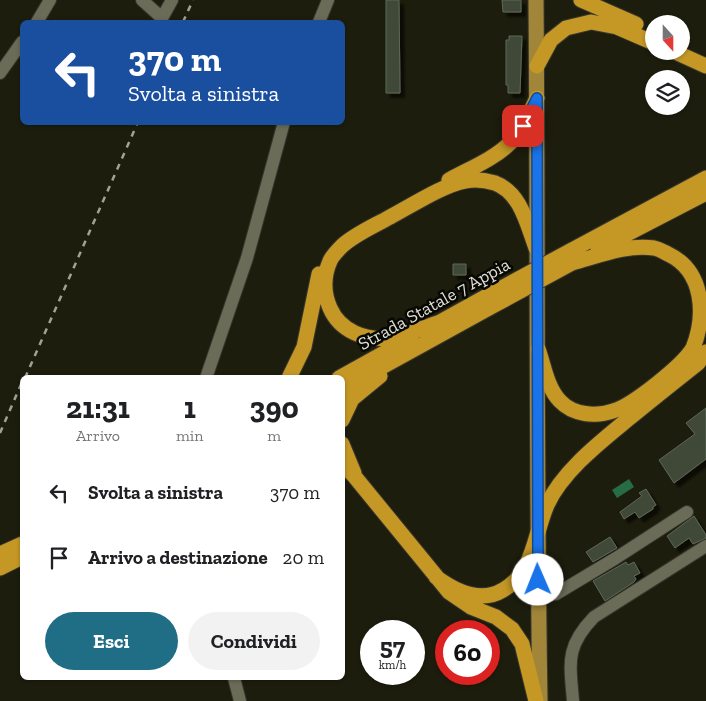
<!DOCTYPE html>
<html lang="it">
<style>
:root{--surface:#fff;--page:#f2f2f2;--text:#202124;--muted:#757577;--accent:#206d86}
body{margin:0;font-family:"Zilla Slab",serif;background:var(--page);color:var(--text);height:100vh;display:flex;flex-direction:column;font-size:19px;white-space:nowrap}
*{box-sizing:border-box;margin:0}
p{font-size:16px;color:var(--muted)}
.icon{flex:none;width:28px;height:28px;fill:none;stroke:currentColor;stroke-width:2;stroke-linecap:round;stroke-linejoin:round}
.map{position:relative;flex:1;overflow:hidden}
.side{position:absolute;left:20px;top:375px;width:325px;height:305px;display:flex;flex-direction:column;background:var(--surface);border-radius:8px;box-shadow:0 1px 4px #0004}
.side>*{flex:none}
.banner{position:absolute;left:20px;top:20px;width:325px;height:105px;border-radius:8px;box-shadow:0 1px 4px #0004;background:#1a4fa0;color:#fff;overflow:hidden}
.needle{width:32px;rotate:159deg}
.fabs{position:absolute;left:645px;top:15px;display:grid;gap:10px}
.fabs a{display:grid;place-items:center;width:45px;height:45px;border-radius:50%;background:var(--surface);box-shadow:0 1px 4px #0004;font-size:25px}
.speed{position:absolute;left:360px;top:620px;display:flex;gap:10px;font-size:25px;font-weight:700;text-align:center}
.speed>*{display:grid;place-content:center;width:65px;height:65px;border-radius:50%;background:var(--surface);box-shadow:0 1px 4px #0004;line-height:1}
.speed small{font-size:12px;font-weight:400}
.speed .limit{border:8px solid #d22;background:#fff;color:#111}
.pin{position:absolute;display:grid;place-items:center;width:42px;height:42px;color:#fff;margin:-21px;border-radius:10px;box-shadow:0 2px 8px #0006}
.me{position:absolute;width:55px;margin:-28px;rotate:359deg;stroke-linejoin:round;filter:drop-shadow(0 0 4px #0008)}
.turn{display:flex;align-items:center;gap:18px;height:105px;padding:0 25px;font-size:22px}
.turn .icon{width:65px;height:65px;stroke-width:2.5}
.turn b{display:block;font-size:35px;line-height:42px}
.eta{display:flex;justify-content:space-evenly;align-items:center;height:85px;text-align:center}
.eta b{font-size:30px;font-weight:700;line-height:35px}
.primary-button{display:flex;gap:10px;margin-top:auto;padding:10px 25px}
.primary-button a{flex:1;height:58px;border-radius:30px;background:var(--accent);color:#fff;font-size:20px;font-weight:700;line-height:58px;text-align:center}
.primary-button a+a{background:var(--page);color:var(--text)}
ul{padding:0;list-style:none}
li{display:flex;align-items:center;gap:15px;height:65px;padding:0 25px}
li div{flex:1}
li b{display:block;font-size:19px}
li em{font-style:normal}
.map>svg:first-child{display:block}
</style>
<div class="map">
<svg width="706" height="701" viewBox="0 0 706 701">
<defs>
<filter id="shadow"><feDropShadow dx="4.5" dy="4.5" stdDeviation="1" flood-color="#0009"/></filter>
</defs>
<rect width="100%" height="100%" fill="#1d1d0d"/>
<path fill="#266d46" d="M629,479L634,487L617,498L612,490Z"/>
<path fill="#3f4838" stroke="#5f6957" filter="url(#shadow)" d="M386,0H399L400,93H386Z
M502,0H521V12H503Z
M509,36H522L520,93H508V85H506V40H509Z
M453,264H466V275H453Z
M706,408V459L674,483L659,460L695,434L686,423Z
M646,489L656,505L653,507V509L639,518L635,512L624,519L620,512L642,496L639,493Z
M694,516L706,535V538L693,544L689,538L675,548L667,536Z
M610,537L617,548L593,562L586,552Z
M626,562L628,565L634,562L640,573L634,576L636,579L634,582L605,601L593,581Z"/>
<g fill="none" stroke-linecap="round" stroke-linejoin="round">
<defs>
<path id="minor" d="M142,0L162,18L172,0
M37,22L50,0
M319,22L328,0
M0,73L22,42
M206,378L247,258L284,122
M538,596L556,594L616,558L687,512
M234,678L240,701
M573,701C570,663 565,647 594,617L706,546"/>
<path id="major" d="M536,0C538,234 536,467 540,701"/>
<path id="highway" d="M581,0L636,24
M673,51L706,66
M537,66L551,40L566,28L591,22L617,27L654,43
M449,180C469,169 494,159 510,143C523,131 529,114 537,98
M598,249L706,193
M570,251L706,178
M440,322C425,327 405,336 390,338C365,341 340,331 330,308C323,292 323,277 330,261C332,256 338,250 342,246C355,234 374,226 390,217C411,206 443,185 465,181C475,179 485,180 495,183C521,193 527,224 536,248
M431,327L487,296
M538,349C544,365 547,388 560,401C573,415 596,417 613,411C632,406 683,365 693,348C706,315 704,271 668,254C664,252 659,249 654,248C627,244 598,256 572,263
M289,378L304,347L319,274
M339,378L411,338
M342,389L489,308
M342,420L352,399L380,376
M342,444L354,473
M342,463L355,477L449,592L471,607L496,617L512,629L522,644L536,701
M0,554L22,544
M0,568L22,557
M436,577C455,591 480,604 503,590C534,573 534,535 547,505C562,472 599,443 627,420C650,401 674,382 698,363L706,352"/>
</defs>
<use href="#minor" stroke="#38372f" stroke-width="14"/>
<use href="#major" stroke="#38372f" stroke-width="17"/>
<use href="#highway" stroke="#38372f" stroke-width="17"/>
<use href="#minor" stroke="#6b6c58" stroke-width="12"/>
<use href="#major" stroke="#a18639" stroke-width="15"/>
<use href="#highway" stroke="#c59825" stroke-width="15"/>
<path stroke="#a1a194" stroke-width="2.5" stroke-dasharray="6 6" stroke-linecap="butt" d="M183,22L193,0
M25,378L138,122
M0,433L22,382"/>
<defs>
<path id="highway-bridge" d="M487,296L570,251
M489,308L572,263"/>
</defs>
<use href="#highway-bridge" stroke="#38372f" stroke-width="17" stroke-linecap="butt"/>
<use href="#highway-bridge" stroke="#c59825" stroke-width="15"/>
</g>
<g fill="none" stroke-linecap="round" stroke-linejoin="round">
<defs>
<path id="route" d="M523,126L537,98L538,580"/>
</defs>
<use href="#route" stroke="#114b97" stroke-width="12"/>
<use href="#route" stroke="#1a73e8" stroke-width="9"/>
</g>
<g text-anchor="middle" stroke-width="5" stroke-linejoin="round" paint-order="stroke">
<g font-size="18" fill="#e1e1d6" stroke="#070703">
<text transform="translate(434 304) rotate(-29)" y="6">Strada Statale 7 Appia</text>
</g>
</g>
</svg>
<div class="fabs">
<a><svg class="needle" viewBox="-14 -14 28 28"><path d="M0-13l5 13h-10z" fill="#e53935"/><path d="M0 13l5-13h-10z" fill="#757577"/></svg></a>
<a><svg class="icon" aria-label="layers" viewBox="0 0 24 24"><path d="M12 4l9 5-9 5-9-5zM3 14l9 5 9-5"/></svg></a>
</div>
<div class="speed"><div>57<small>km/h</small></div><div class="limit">60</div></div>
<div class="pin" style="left:523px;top:126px;background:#d93025"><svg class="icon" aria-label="arrive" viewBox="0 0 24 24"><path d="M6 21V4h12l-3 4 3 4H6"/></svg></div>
<svg class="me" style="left:538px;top:580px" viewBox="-20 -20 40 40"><circle r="19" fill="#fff"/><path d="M0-13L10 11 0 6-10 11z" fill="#1a73e8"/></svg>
<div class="banner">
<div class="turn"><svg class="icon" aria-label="left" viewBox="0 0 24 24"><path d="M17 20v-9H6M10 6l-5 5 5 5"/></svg><div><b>370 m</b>Svolta a sinistra</div></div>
</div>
<section class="side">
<div class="eta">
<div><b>21:31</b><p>Arrivo</p></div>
<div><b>1</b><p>min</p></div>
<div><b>390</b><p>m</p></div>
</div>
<ul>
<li><svg class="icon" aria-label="left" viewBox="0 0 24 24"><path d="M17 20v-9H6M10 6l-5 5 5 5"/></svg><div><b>Svolta a sinistra</b></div><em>370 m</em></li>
<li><svg class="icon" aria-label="arrive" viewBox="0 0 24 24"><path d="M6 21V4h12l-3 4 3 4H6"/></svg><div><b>Arrivo a destinazione</b></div><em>20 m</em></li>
</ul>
<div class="primary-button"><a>Esci</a><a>Condividi</a></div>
</section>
</div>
